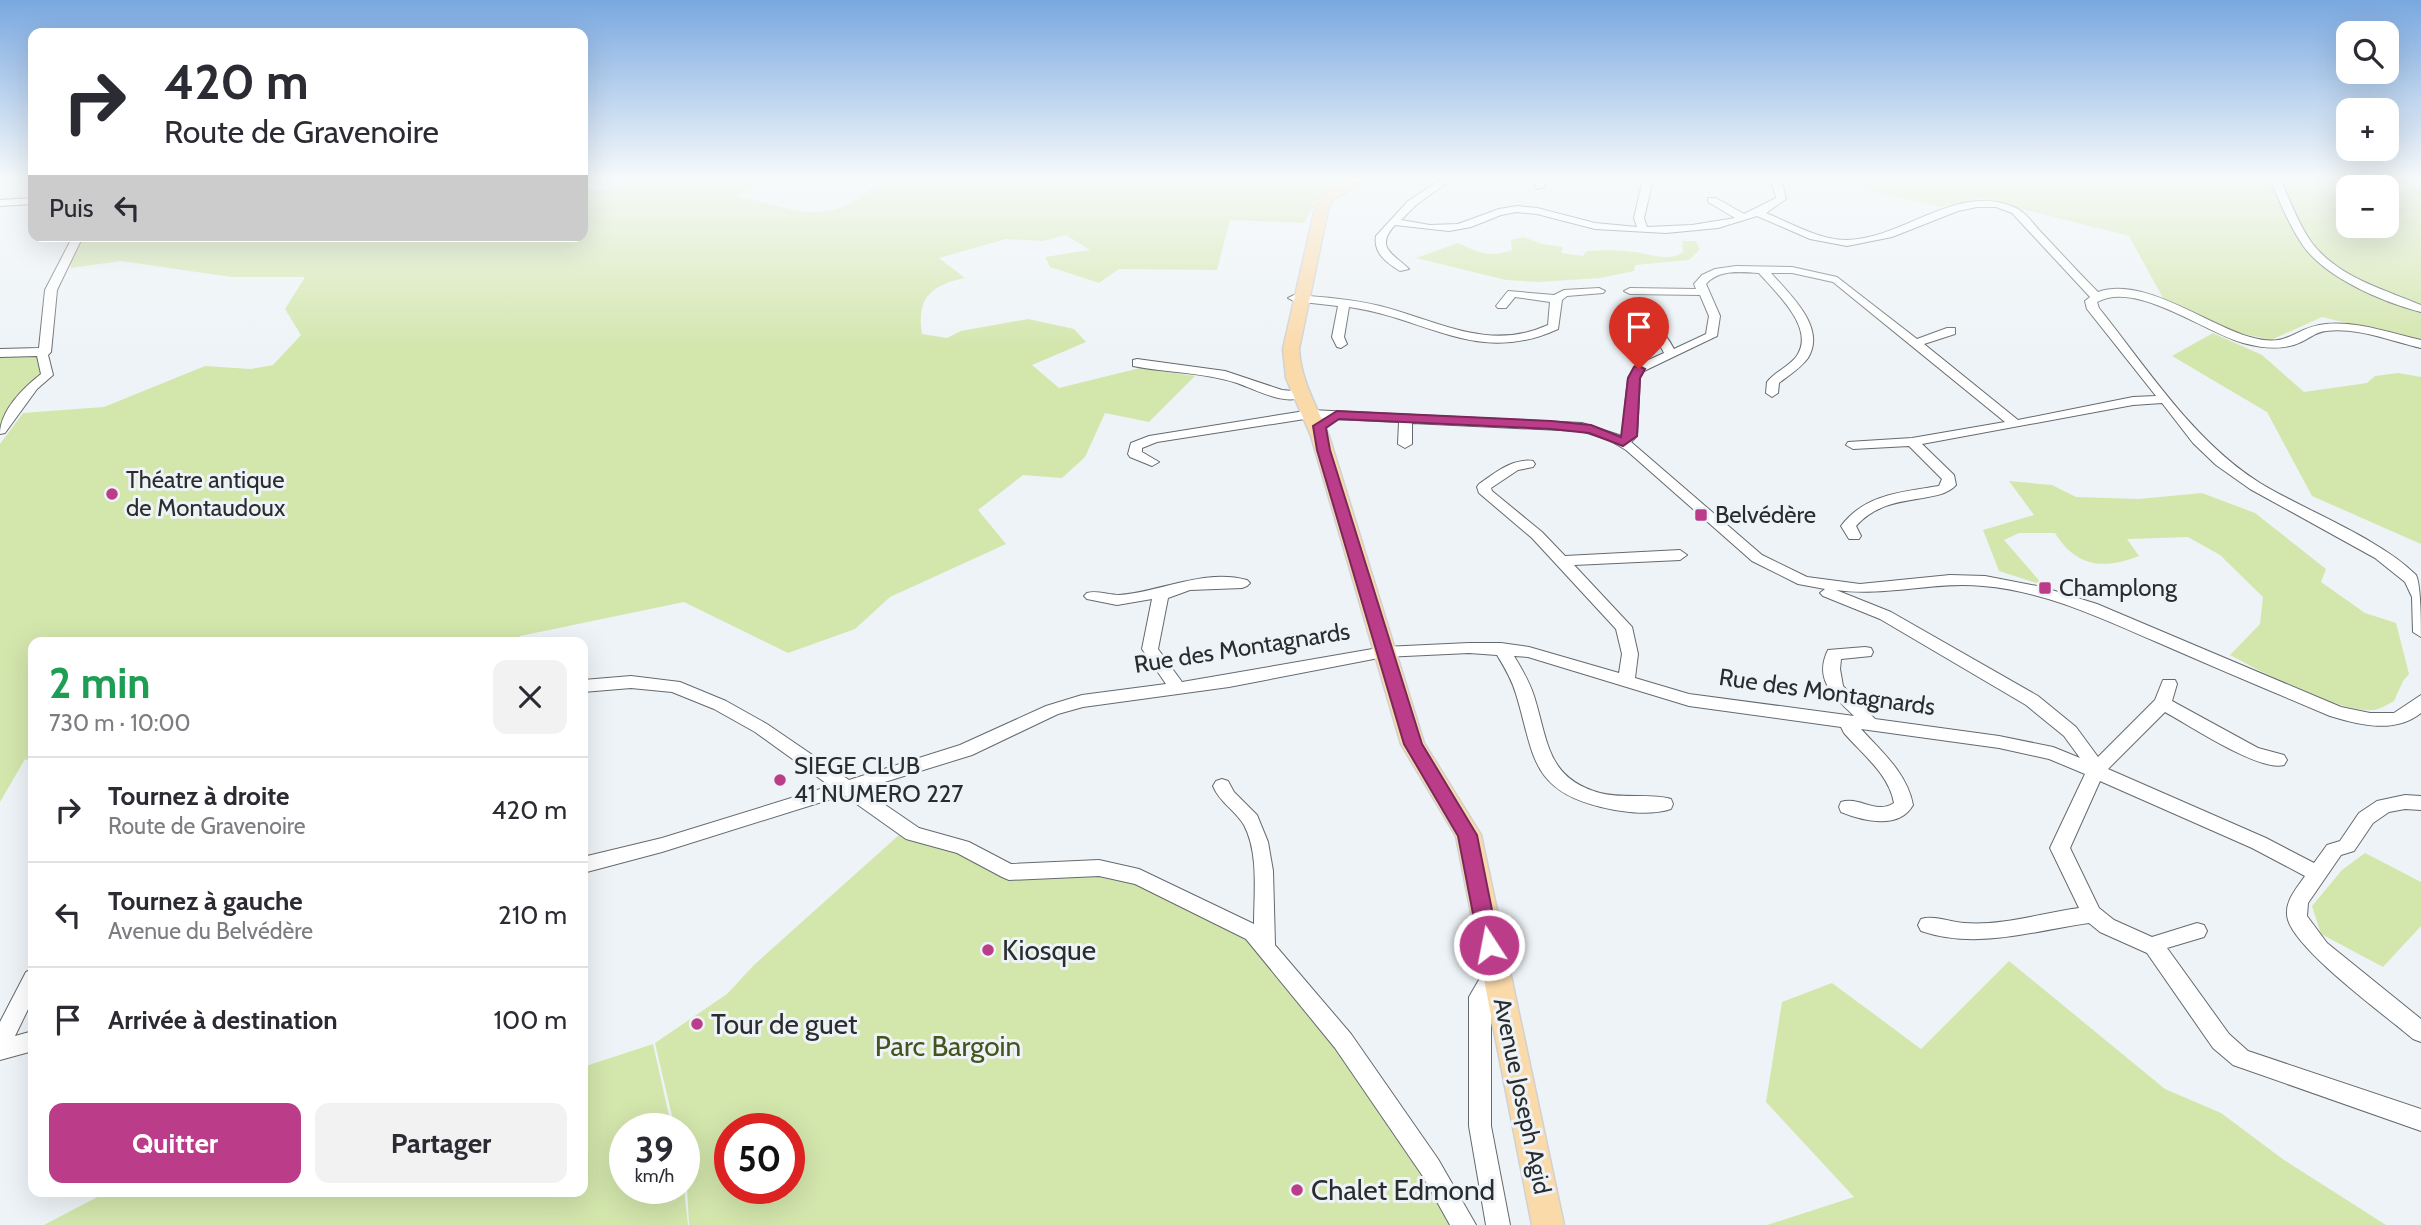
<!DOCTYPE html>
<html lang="fr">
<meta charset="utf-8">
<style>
:root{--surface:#fff;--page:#f2f2f3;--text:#2b2b33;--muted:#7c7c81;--line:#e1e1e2;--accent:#bb3c89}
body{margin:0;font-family:Cabin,sans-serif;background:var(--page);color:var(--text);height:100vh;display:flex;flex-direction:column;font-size:26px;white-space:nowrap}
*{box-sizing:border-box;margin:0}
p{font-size:23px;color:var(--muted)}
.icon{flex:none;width:38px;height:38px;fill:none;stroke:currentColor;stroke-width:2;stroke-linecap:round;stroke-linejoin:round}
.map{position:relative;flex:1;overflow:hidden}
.panel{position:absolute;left:28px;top:637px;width:560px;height:560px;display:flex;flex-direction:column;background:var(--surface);border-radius:14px;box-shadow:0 7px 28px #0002}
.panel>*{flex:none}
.top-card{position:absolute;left:28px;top:28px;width:560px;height:214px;border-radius:14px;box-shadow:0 7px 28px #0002;background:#fff;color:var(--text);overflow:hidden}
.buttons{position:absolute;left:2336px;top:21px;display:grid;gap:14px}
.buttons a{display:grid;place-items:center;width:63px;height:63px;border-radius:14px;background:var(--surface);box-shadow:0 7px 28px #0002;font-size:35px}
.speed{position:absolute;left:609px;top:1113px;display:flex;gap:14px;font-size:35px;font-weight:700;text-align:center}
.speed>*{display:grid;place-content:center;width:91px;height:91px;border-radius:50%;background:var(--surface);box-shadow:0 7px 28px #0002;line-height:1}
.speed small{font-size:18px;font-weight:400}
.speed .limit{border:10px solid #d22;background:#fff;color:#111}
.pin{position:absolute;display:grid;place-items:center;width:60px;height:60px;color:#fff;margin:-72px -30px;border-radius:50% 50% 50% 0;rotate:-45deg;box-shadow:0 0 7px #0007}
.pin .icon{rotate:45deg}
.me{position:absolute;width:77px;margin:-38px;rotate:349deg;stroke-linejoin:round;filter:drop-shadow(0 0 5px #0008)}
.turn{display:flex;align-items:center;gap:24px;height:147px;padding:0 21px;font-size:32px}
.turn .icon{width:91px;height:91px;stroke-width:2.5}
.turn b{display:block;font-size:49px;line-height:60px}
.then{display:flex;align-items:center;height:66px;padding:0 21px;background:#0003;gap:14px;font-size:26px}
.round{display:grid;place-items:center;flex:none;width:74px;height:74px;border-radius:14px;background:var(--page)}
.overview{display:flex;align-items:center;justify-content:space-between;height:119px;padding:0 21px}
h1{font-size:42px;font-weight:700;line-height:52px;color:#1e9e55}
.button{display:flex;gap:14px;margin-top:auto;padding:14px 21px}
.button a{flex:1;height:80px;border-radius:14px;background:var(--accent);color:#fff;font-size:28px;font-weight:700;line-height:80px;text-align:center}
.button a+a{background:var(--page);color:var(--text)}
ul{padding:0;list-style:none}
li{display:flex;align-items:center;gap:21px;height:105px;padding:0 21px;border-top:2px solid var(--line)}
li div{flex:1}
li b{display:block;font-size:26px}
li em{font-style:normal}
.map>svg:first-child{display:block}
</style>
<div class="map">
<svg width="2421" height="1225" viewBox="0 0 2421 1225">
<rect width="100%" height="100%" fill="#eef3f7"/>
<path fill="#d3e6ac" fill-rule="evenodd" d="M614,179L710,183L714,179H767L737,196C798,210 831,231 881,179H1354L1321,192L1304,223L1230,220L1217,270L1119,269L1099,283L1050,267L1045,257L1090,250L1066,235L1043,241L1006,239L939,258L965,278C932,285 916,297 922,334L947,338L961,331L1028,319L1074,329L1086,342L1032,365L1059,388L1140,368L1195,376L1149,422L1105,413L1085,457L1062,478L1023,475L978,510L1006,544L890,597L855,629L788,653L684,602L520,636L516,642H33V763L25,759L0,802V444L23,413L104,407L205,366L251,369L273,365L301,335L285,309L305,277H231L121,261L71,268L69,256L82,238L583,236V190L610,189Z
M1848,179H2421V341L2322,317L2271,340L2235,332L2164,300L2129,236L1979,198L1939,207L1847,185ZM2348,187H2387V226H2348Z
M1523,237L1542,244L1563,247L1561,253L1583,256L1587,251C1602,250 1618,250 1633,252C1650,253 1667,263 1683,252L1682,241H1696L1700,249L1689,260L1635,265L1634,271L1600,278L1538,282L1506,280L1416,258L1458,243C1479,253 1490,258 1512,250L1511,240Z
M2213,333L2262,355L2304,392L2367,383L2375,376L2398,373L2421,377V544L2312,496L2267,412L2172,356Z
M42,353L47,375L18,403L0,430V355Z
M2009,481L2052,485L2076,497L2139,499L2202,493L2255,513L2326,569L2321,582L2365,613L2396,623L2409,674L2403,681L2394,701C2388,704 2381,709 2374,710C2337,713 2264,673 2230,655L2260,624L2263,597L2220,555L2188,537L2127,539L2139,556C2103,570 2076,567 2055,533H2019L2004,540L2043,585L1999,571L1983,530L2034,515Z
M899,835L955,852L1009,880L1088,874L1122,879L1157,892L1249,942L1293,984L1455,1225H689L684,1129H675L655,1043L727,994L754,965ZM730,1129H789V1188H730Z
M2365,853L2421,882V926L2383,967L2321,934L2312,906L2342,870Z
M2009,961L2165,1089L2221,1113L2284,1160L2386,1225H1767L1854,1197L1766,1102L1782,1002L1832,983L1921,1049Z
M653,1044L672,1129H625V1188H684L688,1225H44L107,1192H583V1067Z"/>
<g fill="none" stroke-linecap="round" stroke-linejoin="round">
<defs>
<path id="minor" d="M1441,179H1452L1416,205L1401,220L1430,225L1458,224L1499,209L1517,206L1537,208L1595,223L1637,227L1634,218L1643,179H1653L1644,218L1647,227L1692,225L1735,218L1708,202V198H1716L1744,214L1776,198L1771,179H1781L1786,199L1766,213C1791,223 1819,240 1847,240C1904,239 1958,181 2016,208C2025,212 2033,223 2039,230C2059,251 2078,272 2098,292C2144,276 2207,325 2250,337C2290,349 2293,327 2326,324C2358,321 2390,333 2421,340V348C2390,341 2358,327 2326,331C2316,332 2310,338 2301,342C2283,351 2262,348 2243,343C2204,332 2136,280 2097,302L2099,308C2147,368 2194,442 2260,483C2306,511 2379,538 2416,575C2421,585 2421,623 2421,637L2413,632L2412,597L2405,582L2375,558L2250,489L2216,465L2193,443L2162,403L2133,405L1922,444L1954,475L1956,485C1937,506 1888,490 1856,526L1861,536L1859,539H1849L1841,526C1865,494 1902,492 1939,486L1942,479L1909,446L1853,449L1846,445L1848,442L1912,438L2005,422L1833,282L1792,273H1771C1789,294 1827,327 1808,358C1801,368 1789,375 1779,383L1778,393L1772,397L1766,393L1767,382C1775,372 1788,367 1796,357C1817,329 1776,293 1759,273C1741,272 1719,269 1706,284L1720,316L1717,336L1644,371L1640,378L1637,436L1631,442L1762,555L1807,577L1860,584L1950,575L1985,576L2042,587L2097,604L2341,707L2370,713H2394L2421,695V713C2395,734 2359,725 2330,716C2273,692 2216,668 2159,643C2103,619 2045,591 1983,586C1934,581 1885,597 1836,590L1891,612L2038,696L2076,727L2098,757L2155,700L2163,680H2175L2177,684L2172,701L2258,748L2284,755L2287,760L2284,765C2259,772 2189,725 2165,712L2108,769L2266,838L2314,863L2327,845L2340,841L2359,813L2377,801L2405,795L2421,796V810L2405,809L2389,812L2373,823L2354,851L2341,855L2308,903L2307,916L2327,943L2421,1019V1042L2413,1039C2385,1015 2298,952 2288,920C2283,903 2296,889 2305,876L2252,848L2100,781L2070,848L2099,908L2114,920L2152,937L2197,923L2204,925L2207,931L2204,937L2167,948L2229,1034L2248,1051L2421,1109V1131L2233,1065L2213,1048L2147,953L2100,932L2089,923C2032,931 1977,950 1921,931L1918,925L1921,919C1934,915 1950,922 1964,923C2003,926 2041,913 2079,908L2050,848L2085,774L2049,759L1999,748L1861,729C1882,752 1907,773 1913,805C1899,830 1863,821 1841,812L1839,807L1841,802C1860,796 1875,815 1894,803C1889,774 1862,754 1844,733L1841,727L1689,706L1528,657L1514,656C1522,669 1529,681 1534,696C1548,740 1546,778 1600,793C1623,799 1651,793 1671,799L1673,804L1671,809C1649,816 1622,812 1601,807C1529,790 1534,752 1516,694C1512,680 1505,668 1497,655L1469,653L1384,657L1229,687L1083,707L1058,714L972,755L862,789L919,828L969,842L1011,864L1099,860L1139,869L1254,924C1254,894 1259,853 1244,825C1235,810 1220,803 1213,786L1216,781L1222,779L1228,781L1234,792L1257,815L1268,842L1273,871L1275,945L1351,1034L1438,1159L1476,1225H1450L1422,1175L1335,1048L1246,939L1135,884L1099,876L1009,880L1002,877L957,853L906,839L844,795L662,852L583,873V857L662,838L830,786L755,732L714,709L672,692L631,688L583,692V680L631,676L680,682L726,701L767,724L849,780L960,745L1046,706L1082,695L1166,684L1142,649L1152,599L1117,605L1087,599L1084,596L1087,593C1097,590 1108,595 1119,595C1161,592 1204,568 1247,580L1250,583L1247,586L1242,588L1190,590L1168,598L1158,649L1182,682L1384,647L1469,643H1501L1529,647L1619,673L1622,654L1616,629L1532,538L1479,493L1477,487L1479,484C1495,473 1512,458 1533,461L1535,464L1533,467L1518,470L1491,488L1492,491L1542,532L1565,556L1680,550L1687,555L1680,560L1574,565L1632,627L1638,654L1635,678L1689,694L1854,716C1835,697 1813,680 1828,650L1865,647L1871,648L1873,652L1871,656L1841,659L1840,669L1843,686L1875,719L1999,736L2053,747L2080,758L2064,736L2026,705L1880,619L1823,596L1820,593L1825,589L1798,584L1752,561L1626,450L1609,440L1581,431L1412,423V444L1405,448L1398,444L1399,422L1311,418L1157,442L1142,448V452L1159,462L1152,466L1130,457L1128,454L1131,443L1149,436L1311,410L1582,423L1622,436L1628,378L1635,366L1664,353C1655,333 1642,324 1621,318V314C1644,311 1664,329 1674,349L1706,334L1709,316L1700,295L1630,294L1624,291L1630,288L1696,289L1694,284L1702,275L1715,269L1736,266L1792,267L1837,277L1917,339L1947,328H1955V334L1924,344L2018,420L2133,397L2156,396L2087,309L2085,301L2090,297L2012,213L1996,207H1977L1958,211L1892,237L1847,246L1810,239L1757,216L1718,228L1666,233L1595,229L1537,214L1517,212L1501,215L1471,227L1449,231L1395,225C1374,248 1394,254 1409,269L1400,271C1387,263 1373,253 1376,236L1408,201Z
M1528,179L1543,180L1545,187L1537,189L1535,183Z
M2270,179H2280C2290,200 2298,224 2312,243C2338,277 2383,289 2421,305V312C2383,302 2328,279 2304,247C2289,226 2280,202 2270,179Z
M33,198V204L0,206V200Z
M73,236H83L57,290L51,352L48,355L53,375L37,389L5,433L0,434C0,411 23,388 41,374L37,356L0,357V349L39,348L45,290Z
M1599,288L1605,291L1603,293L1567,296L1562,300L1558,329C1478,366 1427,318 1349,307L1344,337L1347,344L1341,348L1337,347L1332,337L1338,306L1294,301L1288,298L1294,295C1323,297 1352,299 1380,306C1439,321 1488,352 1548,325L1550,302L1515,297L1506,308H1498L1496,306L1508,291L1554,295L1564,290Z
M1137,359L1225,371L1282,390L1303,392L1305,395C1289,408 1254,389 1237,383C1203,372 1167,373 1133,366V360Z
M1494,963L1501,966L1504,972L1491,998V1126L1510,1225H1486L1469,1126V997L1487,966Z
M33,969V999L15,1036L33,1031V1051L0,1060V1022L26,972Z"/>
<path id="major" d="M1354,179H1371L1333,199L1328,210L1299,349C1301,382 1317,406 1329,436L1424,743L1481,835L1564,1225H1532L1456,836L1401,744L1311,436L1286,378L1283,349L1315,208L1310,204L1332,187Z"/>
</defs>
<use href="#minor" stroke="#656a6e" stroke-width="2"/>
<use href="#major" stroke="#d0d1d1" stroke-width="3"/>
<use href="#minor" fill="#fff" fill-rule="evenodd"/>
<use href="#major" fill="#fbdaaa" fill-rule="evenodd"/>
</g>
<linearGradient id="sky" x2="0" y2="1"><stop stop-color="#79a8e0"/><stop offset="0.51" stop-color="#f7fafb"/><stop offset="1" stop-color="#f7fafb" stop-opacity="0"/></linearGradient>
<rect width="2421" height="350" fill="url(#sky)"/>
<path fill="#bb3c89" stroke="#7a2759" stroke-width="2" d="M1639,366L1645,369L1640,378L1637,436L1623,446L1589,433L1551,429L1339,419L1326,428L1330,450L1422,744L1477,835L1499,945L1496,951L1489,953L1482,951L1479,945L1458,836L1404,744L1317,450L1313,426L1337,411L1551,421L1591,425L1621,437L1628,378L1634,367Z"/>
<g fill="#bb3c89" stroke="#eef3f7" stroke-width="2.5">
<circle cx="112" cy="494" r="7"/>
<rect x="1694" y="508" width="14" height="14" rx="3.5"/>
<rect x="2038" y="581" width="14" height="14" rx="3.5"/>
<circle cx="780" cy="780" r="7"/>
<circle cx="988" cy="950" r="7"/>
<circle cx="697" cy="1024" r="7"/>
<circle cx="1297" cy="1190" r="7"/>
</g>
<g text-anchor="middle" stroke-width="6" stroke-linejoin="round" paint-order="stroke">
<g font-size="24" fill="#2a2c2e" stroke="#eef3f7" text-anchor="start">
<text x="126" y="488">Théatre antique<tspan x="126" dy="28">de Montaudoux</tspan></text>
<text x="1715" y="523">Belvédère</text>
<text x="2059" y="596">Champlong</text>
<text x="794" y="774">SIEGE CLUB<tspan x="794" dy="28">41 NUMERO 227</tspan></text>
</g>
<g font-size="24" fill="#2a2c2e" stroke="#eef3f7">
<text transform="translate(1242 648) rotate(-9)" y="8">Rue des Montagnards</text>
<text transform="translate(1827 692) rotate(8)" y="8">Rue des Montagnards</text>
<text transform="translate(1522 1096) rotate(78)" y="8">Avenue Joseph Agid</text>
</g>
<g font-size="28" fill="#2a2c2e" stroke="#eef3f7" text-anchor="start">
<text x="1002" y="960">Kiosque</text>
<text x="711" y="1034">Tour de guet</text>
<text x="1311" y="1200">Chalet Edmond</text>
</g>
<g font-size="28" fill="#45531e" stroke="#eef3f7">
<text x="948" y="1056">Parc Bargoin</text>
</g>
</g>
</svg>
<div class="buttons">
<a><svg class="icon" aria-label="search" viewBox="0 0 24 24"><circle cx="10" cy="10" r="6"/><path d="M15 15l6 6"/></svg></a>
<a>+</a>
<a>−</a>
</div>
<div class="speed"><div>39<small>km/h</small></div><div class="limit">50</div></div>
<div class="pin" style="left:1639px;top:369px;background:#d93025"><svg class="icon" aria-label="arrive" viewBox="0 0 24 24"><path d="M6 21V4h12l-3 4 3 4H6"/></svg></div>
<svg class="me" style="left:1489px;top:945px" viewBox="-20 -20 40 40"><circle r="17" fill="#bb3c89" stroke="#fff" stroke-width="3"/><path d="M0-11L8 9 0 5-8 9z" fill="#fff"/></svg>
<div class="top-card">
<div class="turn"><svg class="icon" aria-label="right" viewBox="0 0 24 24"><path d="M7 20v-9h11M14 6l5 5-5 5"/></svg><div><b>420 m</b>Route de Gravenoire</div></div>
<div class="then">Puis<svg class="icon" aria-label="left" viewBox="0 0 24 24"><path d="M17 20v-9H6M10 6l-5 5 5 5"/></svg></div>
</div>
<section class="panel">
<div class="overview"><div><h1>2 min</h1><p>730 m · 10:00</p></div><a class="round"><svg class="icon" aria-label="close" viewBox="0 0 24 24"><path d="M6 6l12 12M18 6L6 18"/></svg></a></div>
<ul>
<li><svg class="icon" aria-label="right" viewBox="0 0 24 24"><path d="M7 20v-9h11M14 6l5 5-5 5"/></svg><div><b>Tournez à droite</b><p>Route de Gravenoire</p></div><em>420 m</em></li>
<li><svg class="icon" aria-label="left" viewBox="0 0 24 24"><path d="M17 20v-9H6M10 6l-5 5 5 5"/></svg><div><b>Tournez à gauche</b><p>Avenue du Belvédère</p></div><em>210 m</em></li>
<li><svg class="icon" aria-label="arrive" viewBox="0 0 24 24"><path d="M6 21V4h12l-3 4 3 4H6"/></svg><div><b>Arrivée à destination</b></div><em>100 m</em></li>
</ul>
<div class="button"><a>Quitter</a><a>Partager</a></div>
</section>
</div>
